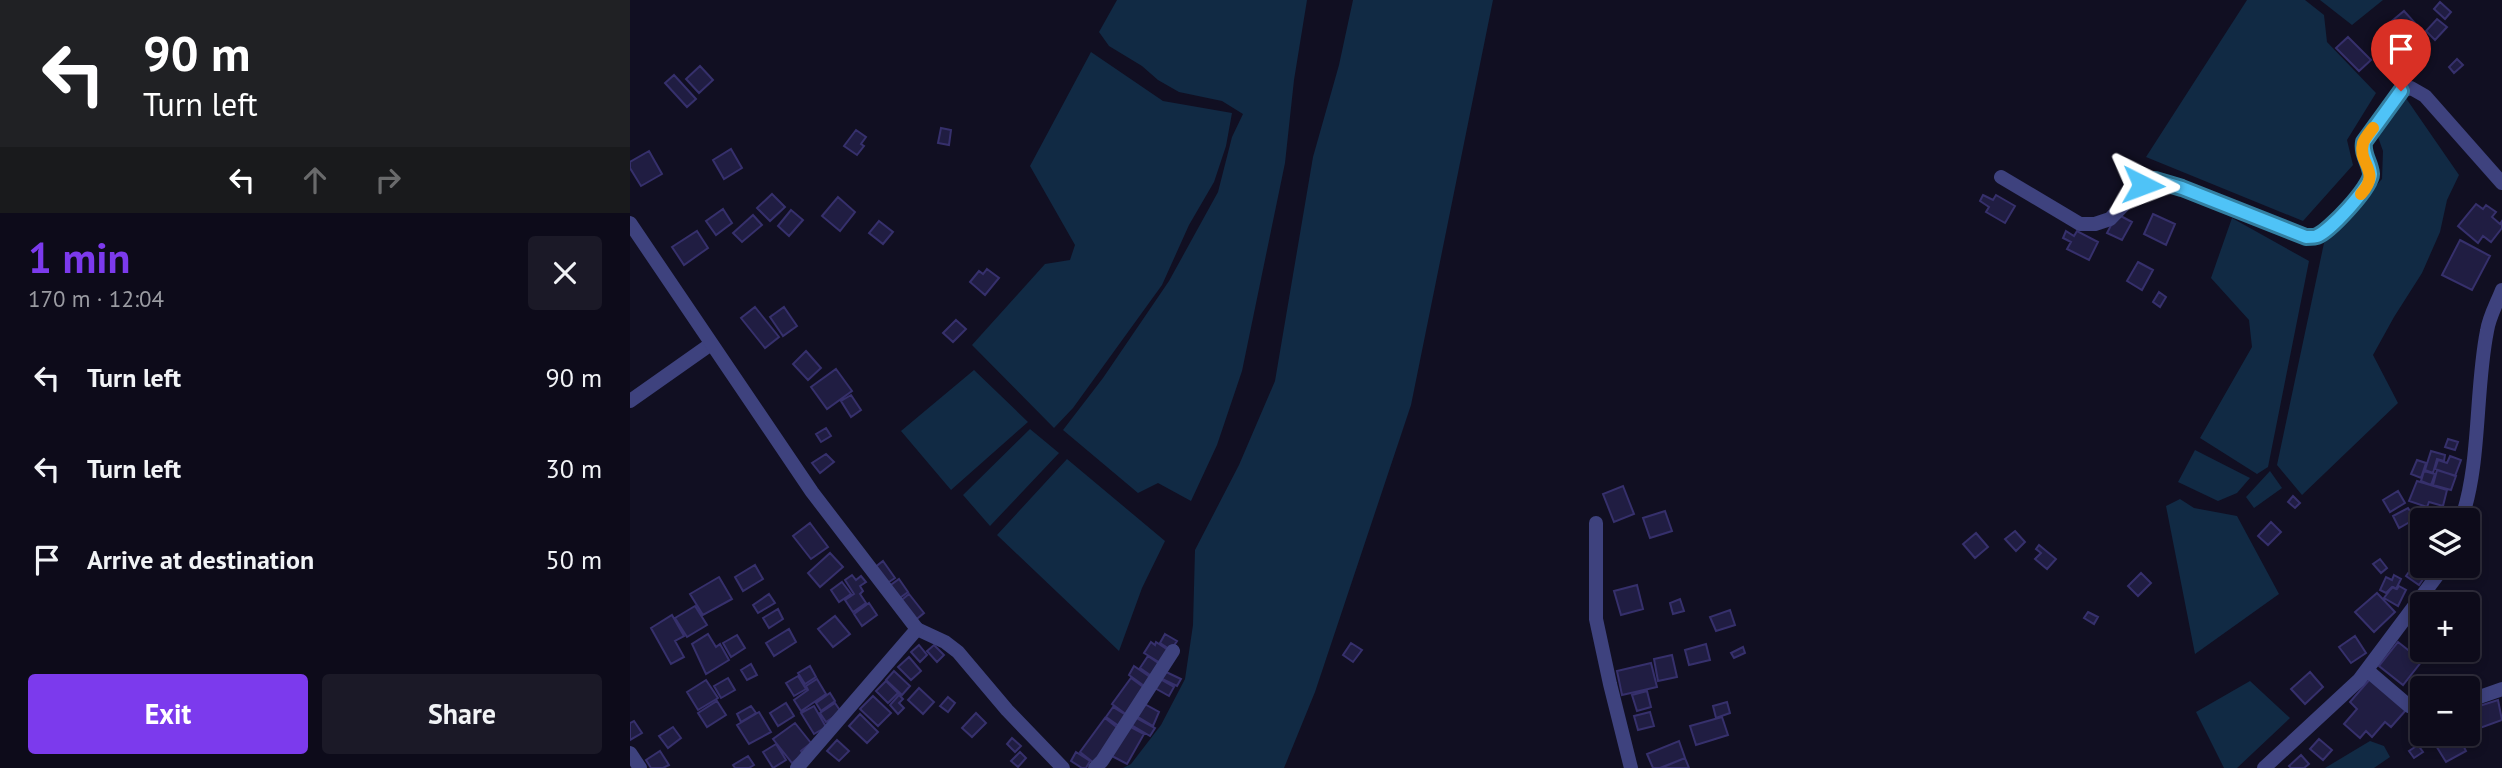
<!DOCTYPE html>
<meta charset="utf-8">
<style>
:root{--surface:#0d0b1a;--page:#1b1927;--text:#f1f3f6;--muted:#9a9ba2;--line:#2d2b39;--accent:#7c3aed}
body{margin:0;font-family:"PT Sans",sans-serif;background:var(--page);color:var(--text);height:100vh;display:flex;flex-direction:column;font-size:26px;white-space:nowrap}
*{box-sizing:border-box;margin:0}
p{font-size:23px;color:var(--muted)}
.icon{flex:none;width:38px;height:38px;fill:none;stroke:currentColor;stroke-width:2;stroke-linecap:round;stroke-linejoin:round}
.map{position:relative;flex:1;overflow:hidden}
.details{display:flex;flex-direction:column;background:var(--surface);width:630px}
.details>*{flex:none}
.top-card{background:#202124;color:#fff;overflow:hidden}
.tools{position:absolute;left:1780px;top:508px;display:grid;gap:14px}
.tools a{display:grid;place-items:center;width:70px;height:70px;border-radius:7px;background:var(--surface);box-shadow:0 4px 10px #0003,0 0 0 2px var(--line);font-size:35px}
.pin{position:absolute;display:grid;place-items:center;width:60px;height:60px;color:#fff;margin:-72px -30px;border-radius:50% 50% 50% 0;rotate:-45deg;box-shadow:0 0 7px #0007}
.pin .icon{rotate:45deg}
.me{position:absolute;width:77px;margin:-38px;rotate:93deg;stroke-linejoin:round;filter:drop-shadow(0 0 5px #0008)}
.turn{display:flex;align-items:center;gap:24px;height:147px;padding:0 28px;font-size:32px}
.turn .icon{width:91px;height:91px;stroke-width:2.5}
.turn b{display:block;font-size:49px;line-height:60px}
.lanes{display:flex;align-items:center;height:66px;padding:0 28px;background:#0003;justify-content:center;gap:35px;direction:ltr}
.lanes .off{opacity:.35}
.round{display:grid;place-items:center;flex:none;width:74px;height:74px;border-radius:7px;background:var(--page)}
.headline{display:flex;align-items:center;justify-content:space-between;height:119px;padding:0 28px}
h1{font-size:42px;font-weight:700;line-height:52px;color:var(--accent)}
.action{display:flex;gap:14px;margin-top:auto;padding:14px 28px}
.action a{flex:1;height:80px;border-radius:7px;background:var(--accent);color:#fff;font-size:28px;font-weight:700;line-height:80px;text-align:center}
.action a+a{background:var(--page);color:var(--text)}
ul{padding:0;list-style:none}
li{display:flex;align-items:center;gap:21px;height:91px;padding:0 28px}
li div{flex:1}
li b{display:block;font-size:26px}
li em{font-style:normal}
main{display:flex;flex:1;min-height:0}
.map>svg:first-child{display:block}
</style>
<main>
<section class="details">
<div class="top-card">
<div class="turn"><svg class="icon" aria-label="left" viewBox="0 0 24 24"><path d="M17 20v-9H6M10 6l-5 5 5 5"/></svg><div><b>90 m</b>Turn left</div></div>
<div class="lanes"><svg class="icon" aria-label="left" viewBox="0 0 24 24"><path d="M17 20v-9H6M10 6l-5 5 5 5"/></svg><svg class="icon off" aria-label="ahead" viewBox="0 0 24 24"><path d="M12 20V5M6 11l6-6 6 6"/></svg><svg class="icon off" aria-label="right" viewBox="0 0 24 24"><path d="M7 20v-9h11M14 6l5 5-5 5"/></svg></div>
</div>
<div class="headline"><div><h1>1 min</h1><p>170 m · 12:04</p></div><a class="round"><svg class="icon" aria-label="close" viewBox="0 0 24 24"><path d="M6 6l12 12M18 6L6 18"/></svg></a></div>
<ul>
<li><svg class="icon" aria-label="left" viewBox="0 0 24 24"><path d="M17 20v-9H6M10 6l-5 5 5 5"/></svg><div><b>Turn left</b></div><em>90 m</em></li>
<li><svg class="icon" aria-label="left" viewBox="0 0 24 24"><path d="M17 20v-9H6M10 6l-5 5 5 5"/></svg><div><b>Turn left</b></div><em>30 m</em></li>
<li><svg class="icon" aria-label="arrive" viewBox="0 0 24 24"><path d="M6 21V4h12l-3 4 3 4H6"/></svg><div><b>Arrive at destination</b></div><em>50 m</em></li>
</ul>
<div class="action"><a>Exit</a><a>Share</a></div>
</section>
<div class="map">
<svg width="1872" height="768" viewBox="0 0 1872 768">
<rect width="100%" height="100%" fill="#110f22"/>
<path fill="#112a44" d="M487,0H677L664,80L655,163L612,371L587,445L561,501L528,483L508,493L433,430L473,378L539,281L588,192L602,137L613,114L592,101L549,92L528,80L512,66L479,46L469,32Z
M723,0H863L781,405L685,692L654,768H493L501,764L531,725L555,679L563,625L565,550L609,465L645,381L683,157L709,65Z
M1617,0H1675L1694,15L1697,42L1746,93L1717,140L1723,165L1673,221L1516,157Z
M1690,0H1753L1722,25Z
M461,52L533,101L602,113L596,146L584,182L559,225L532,285L443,408L424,428L342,345L415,264L440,260L445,245L400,166Z
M1771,91L1829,175L1817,200L1810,232L1792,273L1764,317L1743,355L1768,403L1672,495L1647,465L1694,243L1752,179L1753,151L1744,126Z
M1602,218L1679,261L1638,467L1627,474L1570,438L1622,347L1619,320L1581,278Z
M344,370L398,422L321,490L271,431Z
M400,429L429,453L360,526L333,495Z
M1565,450L1620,478L1607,493L1588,501L1548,482Z
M437,459L535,541L512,588L489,651L367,535Z
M1640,471L1652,488L1624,508L1616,497Z
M1550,499L1564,508L1607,516L1649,594L1565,654L1536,506Z
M1620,681L1660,718L1607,768H1594L1566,712Z
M1740,741L1754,746L1760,757L1744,768H1695Z"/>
<path fill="#201d42" stroke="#36306c" stroke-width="2" d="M1810,2L1821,12L1815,19L1804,9Z
M1774,11L1785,23L1772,33L1762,21Z
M1807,19L1817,27L1805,40L1796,31Z
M1718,37L1741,60L1729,71L1706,48Z
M1827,59L1833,65L1824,73L1819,67Z
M70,66L83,80L69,93L56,79Z
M44,75L66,99L57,107L35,83Z
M311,128L321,130L319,145L308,143Z
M226,130L236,137L231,144L234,146L227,155L214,146Z
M101,149L112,168L94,179L83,160Z
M19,151L32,174L11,186L0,168V162Z
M142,194L155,207L140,221L127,208Z
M1353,195L1363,200L1366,195L1385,206L1375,223L1356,212L1359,207L1350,201Z
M208,197L225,212L210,231L192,216Z
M1846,204L1853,209L1856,205L1866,212L1862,217L1870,224L1872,221V228L1861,242L1853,236L1848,243L1828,226Z
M93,209L102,223L86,235L76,221Z
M161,210L173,220L159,236L148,226Z
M1487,214L1502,222L1492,240L1477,233Z
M1523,214L1545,224L1536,245L1514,234Z
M123,215L132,225L112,242L103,233Z
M249,221L263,232L253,244L239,233Z
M67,231L78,248L54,265L42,247Z
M1436,231L1444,236L1447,231L1468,242L1459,260L1437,249L1441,242L1433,238Z
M1830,240L1860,256L1842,290L1812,275Z
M1508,262L1523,270L1512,290L1497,281Z
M357,269L369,278L355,295L340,282L349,271L353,274Z
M1529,292L1536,297L1530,307L1523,302Z
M125,307L149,337L135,348L111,318Z
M154,307L167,326L153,336L140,317Z
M326,320L336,329L323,342L313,333Z
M176,351L191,368L178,380L163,364Z
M206,369L222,391L197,409L181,387Z
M221,395L231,410L221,417L211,401Z
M196,428L201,436L191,442L186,434Z
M1818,439L1828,442L1825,450L1815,447Z
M1801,451L1815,455L1814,461L1807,459L1803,473L1795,470Z
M196,454L204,462L190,473L182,463Z
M1820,456L1831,460L1825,476L1805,469L1808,460L1817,463Z
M1787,460L1796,463L1791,478L1781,474Z
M1807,470L1826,476L1821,490L1803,485Z
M1794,471L1805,474L1801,485L1791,481Z
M1787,481L1817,490L1813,506L1799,502L1797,507L1779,501Z
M993,486L1004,514L984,522L973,494Z
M1768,491L1775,503L1760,512L1753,500Z
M1663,496L1670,503L1665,508L1658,502Z
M1778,508L1785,519L1769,528L1763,516Z
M1794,509L1809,511L1807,519L1790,520Z
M1035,511L1042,531L1020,538L1013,518Z
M1785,520L1792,523V536L1781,532Z
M1641,522L1651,532L1638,545L1628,536Z
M180,523L198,547L181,559L163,536Z
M1385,531L1395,542L1386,551L1375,539Z
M1346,533L1358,547L1345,558L1333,544Z
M1409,545L1426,559L1417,569L1405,559L1411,553L1406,549Z
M200,553L213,567L190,587L178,573Z
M1750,559L1757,568L1751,573L1743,564Z
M253,561L265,578L256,584L244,568Z
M1787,561L1800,569L1789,585L1776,576Z
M125,565L133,579L113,591L105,577Z
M1511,573L1521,583L1508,596L1498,586Z
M222,575L226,580L231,576L236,582L230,586L233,591L230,594L236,603L223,612L215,600L224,594L215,580Z
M1764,575L1771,579L1766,589L1762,587L1756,593L1750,590L1756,577L1762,580Z
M89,577L102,599L73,615L60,594Z
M269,579L278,592L267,600L258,587Z
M212,582L221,594L209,602L201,590Z
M1007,585L1013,609L991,615L984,591Z
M1769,586L1776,590L1768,606L1754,598L1760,590L1763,587L1767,589Z
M1747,593L1765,612L1744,632L1725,612Z
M139,594L145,603L128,613L123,605Z
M279,594L294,613L283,622L268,603Z
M1050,599L1054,611L1043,614L1040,603Z
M239,603L247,615L232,626L224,614Z
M65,606L77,625L57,637L45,618Z
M148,609L153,619L139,628L133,618Z
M1100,610L1105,625L1086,631L1080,617Z
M1458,612L1468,617L1464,624L1454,618Z
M42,615L54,636L45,641L54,657L41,664L21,628Z
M205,616L220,634L203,647L188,629Z
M159,629L166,642L144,656L136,643Z
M78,634L86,647L90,644L99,660L76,674L62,644Z
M535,634L547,641L541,650L530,643Z
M107,635L115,648L101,657L93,643Z
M1725,636L1736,653L1721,663L1709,647Z
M521,642L525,645L526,642L538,650L532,664L514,653Z
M1768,642L1792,661L1773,685L1749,666Z
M721,643L732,650L723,662L713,655Z
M1076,644L1080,660L1059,665L1055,650Z
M289,645L297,655L290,662L281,652Z
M304,645L314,655L307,662L297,651Z
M1113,647L1115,653L1104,658L1101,653Z
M1799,649H1820L1812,659Z
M1042,655L1047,677L1028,681L1024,659Z
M518,656L531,665L523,677L510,668Z
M279,657L291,671L281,680L268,667Z
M1021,663L1027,687L992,695L987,671Z
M121,664L127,675L117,680L111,670Z
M180,666L186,677L175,684L168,673Z
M504,666L523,679L517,688L499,675Z
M264,671L280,686L272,695L256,680Z
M534,671L551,679L547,686L530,678Z
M1680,672L1693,687L1675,704L1661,689Z
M168,676L176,689L164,696L156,683Z
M98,678L105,690L91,698L84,686Z
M501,678L516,689L497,715L482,704Z
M187,679L196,694L171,711L164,700L178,690L176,686Z
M530,679L544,687L539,696L525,688Z
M1740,679L1776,710L1761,727L1755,722L1742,737L1736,731L1730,738L1714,724L1727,709L1720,702Z
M76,680L88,698L68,710L57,692Z
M256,681L268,693L258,703L246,691Z
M289,688L304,702L293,714L278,700Z
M1017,691L1021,707L1007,711L1002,695Z
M200,693L205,701L191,711L186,703Z
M269,695L273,699L269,703L274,708L268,714L260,705Z
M243,696L261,713L248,726L230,709Z
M318,697L325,703L318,712L310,706Z
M1868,700L1872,720L1850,728L1843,708Z
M87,701L96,715L77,727L68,713Z
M511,702L529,712L523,726L503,714Z
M1097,702L1100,713L1086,718L1083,706Z
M156,703L164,716L148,726L140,713Z
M205,703L211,712L196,722L190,713Z
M121,706L126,713L111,722L107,714Z
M184,706L196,727L184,734L171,713Z
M483,707L496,715L489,726L476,717Z
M129,712L141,732L119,744L107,725Z
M1020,712L1024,726L1008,730L1004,716Z
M346,713L356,723L342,737L332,728Z
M230,714L248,732L237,743L219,726Z
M503,716L525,728L520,736L498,723Z
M1092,717L1098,735L1066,745L1060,726Z
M475,718L489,729L464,763L450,752Z
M4,721L12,733L0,740V723Z
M165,723L181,743L171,751L173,754L162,763L143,739Z
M497,725L514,734L497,764L480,755Z
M43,727L51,738L38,748L29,736Z
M1819,736L1825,745L1831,741L1836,751L1816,762L1805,744Z
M382,738L391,746L385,752L377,744Z
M1689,739L1702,750L1693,760L1680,749Z
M207,740L219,751L209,761L197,751Z
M1049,741L1055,758L1030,768H1023L1017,754Z
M146,744L156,760L143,768L133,752Z
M1788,745L1793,752L1784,758L1779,751Z
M30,751L39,765L33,768H21L16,760Z
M390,752L396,758L388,767L381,761Z
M446,752L460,761L456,768H452L441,761Z
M1671,755L1679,764L1674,768H1661L1659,766Z
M118,756L124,765L119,768H105L103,765Z
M1055,758L1059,768H1031Z"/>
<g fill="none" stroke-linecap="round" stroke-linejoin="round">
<path stroke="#3e427e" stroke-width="14" d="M1371,177L1450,224H1465L1480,219L1513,185L1525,180L1552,188L1676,238C1678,237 1685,237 1687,236C1699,232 1742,186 1741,174C1740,162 1732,155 1734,142L1771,91L1781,88L1795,96L1872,183
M0,401L81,344
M1831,520C1851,465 1845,390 1857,331C1859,317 1867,303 1872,290
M966,523V619L980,684L1001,768
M287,629L315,642L328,652L377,710L433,768
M1737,670L1779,706L1792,710
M1838,701L1872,689
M0,753L10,768
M465,768L472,761L543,651
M1634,768L1729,680L1815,565"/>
<path stroke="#3e427e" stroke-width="14" d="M0,223L182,492L287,629L167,768"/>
</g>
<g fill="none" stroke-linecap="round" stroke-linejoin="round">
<defs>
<path id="route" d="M1513,185L1525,180L1552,188L1676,237C1678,237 1685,237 1687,236C1699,232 1742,186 1741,174C1740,162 1732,155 1734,142L1771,91"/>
</defs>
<use href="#route" stroke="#337fa1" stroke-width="18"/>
<use href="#route" stroke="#4fc3f7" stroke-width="12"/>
<path stroke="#f59e0b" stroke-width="12" d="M1731,194C1752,171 1727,164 1733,143C1735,138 1740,132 1743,128"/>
</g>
</svg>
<div class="tools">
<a><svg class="icon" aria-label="layers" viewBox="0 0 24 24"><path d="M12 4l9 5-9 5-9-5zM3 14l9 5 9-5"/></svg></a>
<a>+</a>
<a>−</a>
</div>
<div class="pin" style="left:1771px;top:91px;background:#d93025"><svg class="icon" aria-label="arrive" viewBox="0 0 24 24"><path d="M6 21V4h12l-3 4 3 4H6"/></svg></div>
<svg class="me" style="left:1513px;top:185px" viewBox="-20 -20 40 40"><path d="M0-17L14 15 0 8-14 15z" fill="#4fc3f7" stroke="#fff" stroke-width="4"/></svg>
</div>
</main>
